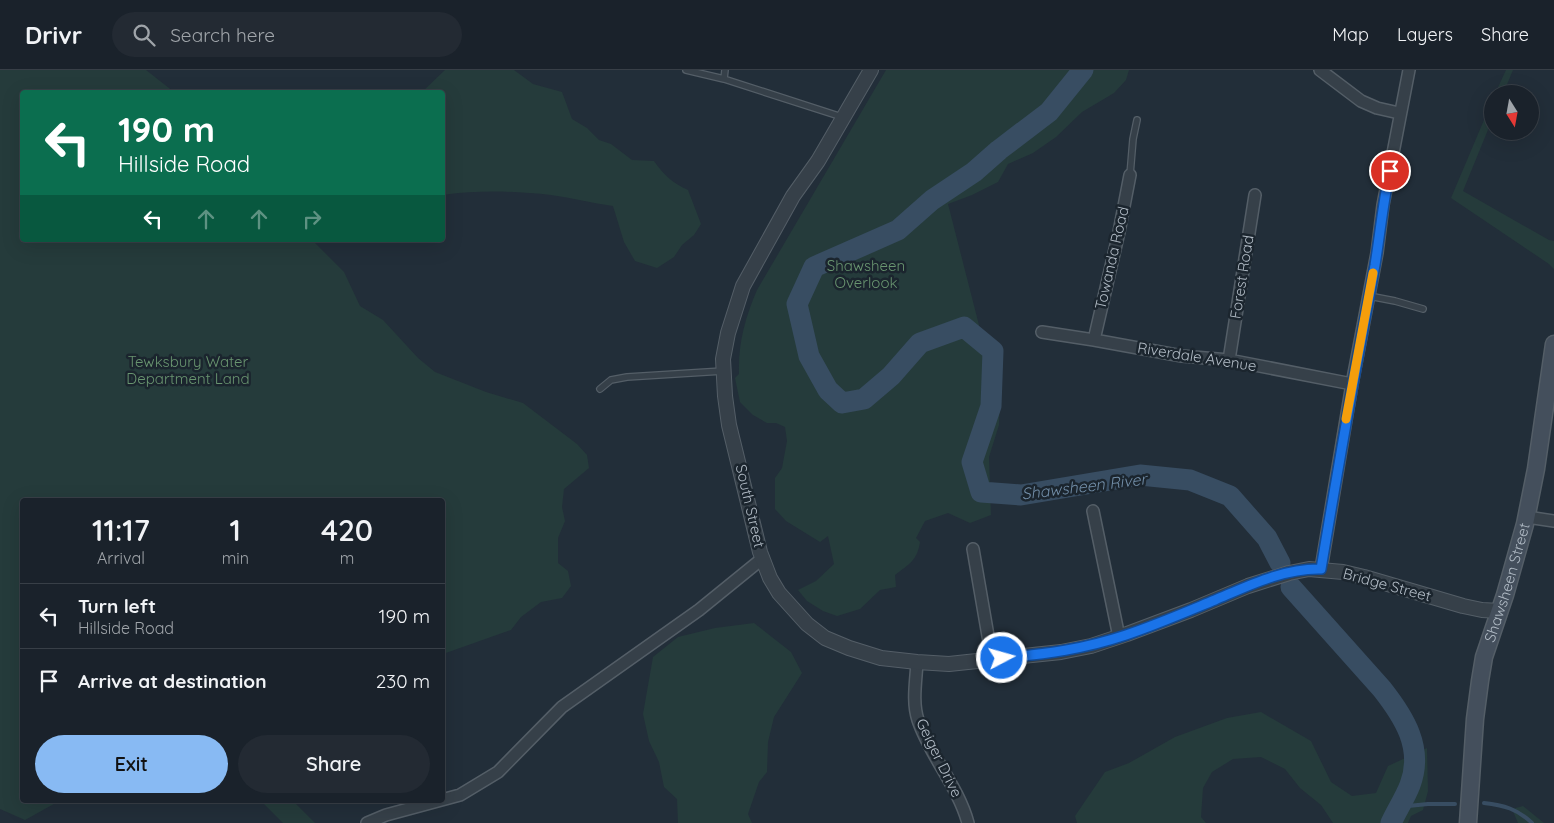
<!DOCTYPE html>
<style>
:root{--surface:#1a222b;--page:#232a33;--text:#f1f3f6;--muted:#9fa4a9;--line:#383f47;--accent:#88baf3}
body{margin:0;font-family:Quicksand,sans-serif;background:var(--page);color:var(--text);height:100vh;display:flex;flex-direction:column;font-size:19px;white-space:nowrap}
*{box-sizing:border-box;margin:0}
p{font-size:16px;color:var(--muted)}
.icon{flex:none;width:28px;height:28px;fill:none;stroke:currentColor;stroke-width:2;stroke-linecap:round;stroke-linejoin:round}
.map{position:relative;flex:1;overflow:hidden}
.sheet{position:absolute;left:20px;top:428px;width:425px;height:305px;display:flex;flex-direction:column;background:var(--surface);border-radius:5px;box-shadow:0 5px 20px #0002,0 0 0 1px var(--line)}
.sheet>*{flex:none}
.guide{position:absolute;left:20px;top:20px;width:425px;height:152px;border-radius:5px;box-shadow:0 5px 20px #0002,0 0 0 1px var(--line);background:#0b6e4f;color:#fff;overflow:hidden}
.needle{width:32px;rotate:169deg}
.fabs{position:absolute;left:1484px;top:15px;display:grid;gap:10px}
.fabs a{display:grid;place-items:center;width:55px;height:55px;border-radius:50%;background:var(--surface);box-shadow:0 5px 20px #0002,0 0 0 1px var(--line);font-size:25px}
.pin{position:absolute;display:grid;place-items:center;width:42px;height:42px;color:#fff;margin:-21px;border:2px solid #fff;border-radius:50%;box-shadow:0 1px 5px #0007}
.me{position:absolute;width:55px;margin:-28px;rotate:84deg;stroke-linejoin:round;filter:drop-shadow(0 0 4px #0008)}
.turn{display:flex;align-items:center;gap:18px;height:105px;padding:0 15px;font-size:22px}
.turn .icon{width:65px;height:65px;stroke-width:2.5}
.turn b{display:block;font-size:35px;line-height:42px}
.lanes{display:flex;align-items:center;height:48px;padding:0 15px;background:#0003;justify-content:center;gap:25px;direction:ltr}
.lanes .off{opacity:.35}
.eta{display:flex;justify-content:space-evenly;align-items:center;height:85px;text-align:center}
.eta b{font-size:30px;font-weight:600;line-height:35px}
.primary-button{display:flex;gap:10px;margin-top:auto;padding:10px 15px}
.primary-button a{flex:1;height:58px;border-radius:30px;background:var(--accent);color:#111;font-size:20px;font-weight:600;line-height:58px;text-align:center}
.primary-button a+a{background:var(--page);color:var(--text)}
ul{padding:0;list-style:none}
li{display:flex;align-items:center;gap:15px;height:65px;padding:0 15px;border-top:1px solid var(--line)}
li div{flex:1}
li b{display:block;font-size:19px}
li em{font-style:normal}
header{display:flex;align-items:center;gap:30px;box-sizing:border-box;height:70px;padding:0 25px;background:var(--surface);border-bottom:1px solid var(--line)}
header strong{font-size:24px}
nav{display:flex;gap:28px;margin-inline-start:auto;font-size:18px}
.search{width:350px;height:45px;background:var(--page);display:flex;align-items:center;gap:12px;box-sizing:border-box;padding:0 18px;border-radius:28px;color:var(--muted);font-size:19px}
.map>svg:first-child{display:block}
</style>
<header>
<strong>Drivr</strong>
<div class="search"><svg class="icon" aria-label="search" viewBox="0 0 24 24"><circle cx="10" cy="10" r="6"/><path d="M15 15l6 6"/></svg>Search here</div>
<nav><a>Map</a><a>Layers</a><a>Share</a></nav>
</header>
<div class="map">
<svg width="1554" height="753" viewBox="0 0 1554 753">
<rect width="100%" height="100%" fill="#222e39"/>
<path fill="#253b3b" d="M0,0H146L174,22H22V170H312L344,202L360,236L383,250L418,288L435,302L486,322L523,333L577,374L587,385L589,398L564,419L562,437L565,451L558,468V493L568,501L571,516L562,528L541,532L521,547L511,560L443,584L442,430H22V730H61L25,750L0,739Z
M445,0H514L533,14L562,22L572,49L587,58L599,70L611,74L632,90L654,91C663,104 672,113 688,120L701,154L694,165L682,175L674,187L657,198L635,191L624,172L613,136C592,133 572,128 551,125C516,121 478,120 443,125L442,22H422Z
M886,0H1129L1126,10L1114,23L1082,42L1056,67L1033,83L1008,94L998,112L972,125L948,134L980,259L1001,299L999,355L989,387L991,445L970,453L948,443L925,451L916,468L920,472C917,491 909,494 895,505L896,517L880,520L860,539L837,546L823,541L807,531L798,520L816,511L834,494L828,466L820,472L786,451L775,439V408L782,398L787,371L785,357L776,353H767L753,345L740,332L735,308L739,304C738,274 745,248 757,220Z
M1506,0H1513L1503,24H1495Z
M1492,31V50L1463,121L1549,170L1554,171V199L1549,194L1451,128Z
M754,553L791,582L802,603L774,647L768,672L767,702L759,712L748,744L752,753H678L677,729L664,717L659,692L649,671L643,644L653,587L678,567L715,558Z
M1261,642L1311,671L1331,712L1352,726L1376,723L1388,696L1427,678L1428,721L1423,740L1411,746L1408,753H1333L1321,735L1300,718L1285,699L1261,687L1233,689L1212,702L1203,718L1201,747L1206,753H1077L1075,746L1105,702L1129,693L1175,667L1227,648Z
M260,730H292L315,753H283Z
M1523,736L1544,753H1518L1512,739Z"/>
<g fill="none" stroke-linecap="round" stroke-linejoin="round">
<path stroke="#384d62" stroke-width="4" d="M1484,733C1503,735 1518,739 1532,753
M1398,737L1428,734H1455"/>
<path stroke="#384d62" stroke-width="21" d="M1083,0L1049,42L999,80L974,102L932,130L898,160L814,197L797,234L809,286L828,320L842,333L864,329L891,306L920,273L964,257L993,281L991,336L972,392L981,422L1021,425L1140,405L1190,410L1230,426L1267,468L1280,493
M1291,517L1382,619C1404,647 1424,678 1410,715C1405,728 1397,740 1391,753"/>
<defs>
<path id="service" d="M686,0L724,9
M725,0L724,9L842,47
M1130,105L1133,69L1137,50
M1369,226L1395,231L1423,239
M600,319L611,310L627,307L723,301"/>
<path id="minor" d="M1320,0L1361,31L1377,38L1399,43
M1042,262L1094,270L1182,286L1229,290L1352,314
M1094,270L1119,162L1130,105
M1229,290L1255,125
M1093,441L1119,567
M1527,447L1554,451
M973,479L992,589
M1321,499L1352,314L1377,183L1383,135L1409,0
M917,592C916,611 912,632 918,650C930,686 958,716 968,753
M367,753L386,745L460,725L498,702L562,637L699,540L763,488"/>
<path id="tertiary" d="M871,0L818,91L793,126L743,216L728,263L723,289L725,326L729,355L760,482L770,508L779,523L807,554L825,568L849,578L881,588L917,592L949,594L1061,582L1091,576L1127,564L1191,540L1248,516L1289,503L1309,499L1343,502L1364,507L1463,536L1482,540L1500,541"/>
<g id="secondary">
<path id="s1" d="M1468,753L1475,649L1480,611L1484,587L1505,525L1525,454L1536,399L1554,274"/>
</g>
</defs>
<use href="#service" stroke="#545e67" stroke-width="8"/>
<use href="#minor" stroke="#545e67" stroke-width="14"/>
<use href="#tertiary" stroke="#545e67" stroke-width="16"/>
<use href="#secondary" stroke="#545e67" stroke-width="19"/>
<use href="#service" stroke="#364049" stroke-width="5.5"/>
<use href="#minor" stroke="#364049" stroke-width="11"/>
<use href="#tertiary" stroke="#364049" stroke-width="14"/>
<use href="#secondary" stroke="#444f5c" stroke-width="16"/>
</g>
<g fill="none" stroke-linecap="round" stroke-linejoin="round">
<defs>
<path id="route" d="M1002,588C1047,584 1084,579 1126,565C1156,555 1186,542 1215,530C1248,516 1284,498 1321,499C1338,398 1356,296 1375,195C1380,164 1383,132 1390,101"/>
</defs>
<use href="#route" stroke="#114b97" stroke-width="12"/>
<use href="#route" stroke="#1a73e8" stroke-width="9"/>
<path stroke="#f59e0b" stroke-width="9" d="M1346,349L1373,203"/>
</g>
<g text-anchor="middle" stroke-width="5" stroke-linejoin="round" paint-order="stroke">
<g font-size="15" fill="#b1bbc5" stroke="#1b252e">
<text transform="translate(1112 188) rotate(-77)" y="5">Towanda Road</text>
<text transform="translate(1242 207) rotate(-81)" y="5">Forest Road</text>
<text transform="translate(1197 287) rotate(9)" y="5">Riverdale Avenue</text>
<text transform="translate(750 436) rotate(77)" y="5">South Street</text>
<text dy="5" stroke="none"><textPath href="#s1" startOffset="245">Shawsheen Street</textPath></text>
<text transform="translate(1387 515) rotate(15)" y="5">Bridge Street</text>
<text transform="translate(939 688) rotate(64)" y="5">Geiger Drive</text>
</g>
<g font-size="15" fill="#699570" stroke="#1b252e">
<text x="866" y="201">Shawsheen<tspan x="866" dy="17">Overlook</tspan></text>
<text x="188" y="297">Tewksbury Water<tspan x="188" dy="17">Department Land</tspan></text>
</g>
<g font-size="16" font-style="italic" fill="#728ea8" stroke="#1b252e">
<text transform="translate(1084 416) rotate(-7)" y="6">Shawsheen River</text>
</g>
</g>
</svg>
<div class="fabs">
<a><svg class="needle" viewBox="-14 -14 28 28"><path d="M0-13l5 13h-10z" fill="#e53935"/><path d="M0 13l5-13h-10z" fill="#9fa4a9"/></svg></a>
</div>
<div class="pin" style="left:1390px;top:101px;background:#d93025"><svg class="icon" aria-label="arrive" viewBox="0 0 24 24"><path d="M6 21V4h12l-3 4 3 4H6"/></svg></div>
<svg class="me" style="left:1002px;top:588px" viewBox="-20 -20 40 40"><circle r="17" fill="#1a73e8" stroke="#fff" stroke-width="3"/><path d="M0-11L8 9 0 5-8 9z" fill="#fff"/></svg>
<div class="guide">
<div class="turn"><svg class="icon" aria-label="left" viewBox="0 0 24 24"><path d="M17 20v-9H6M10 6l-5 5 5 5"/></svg><div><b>190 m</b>Hillside Road</div></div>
<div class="lanes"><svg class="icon" aria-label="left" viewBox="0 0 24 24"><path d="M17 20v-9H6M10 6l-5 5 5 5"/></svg><svg class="icon off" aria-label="ahead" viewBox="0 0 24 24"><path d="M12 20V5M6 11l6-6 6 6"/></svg><svg class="icon off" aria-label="ahead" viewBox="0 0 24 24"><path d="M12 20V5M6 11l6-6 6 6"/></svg><svg class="icon off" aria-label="right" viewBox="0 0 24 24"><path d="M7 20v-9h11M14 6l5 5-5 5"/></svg></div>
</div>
<section class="sheet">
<div class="eta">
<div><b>11:17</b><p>Arrival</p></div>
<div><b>1</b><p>min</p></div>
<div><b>420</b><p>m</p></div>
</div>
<ul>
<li><svg class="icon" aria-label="left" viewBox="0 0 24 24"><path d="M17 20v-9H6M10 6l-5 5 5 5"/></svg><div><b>Turn left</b><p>Hillside Road</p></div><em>190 m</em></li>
<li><svg class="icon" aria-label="arrive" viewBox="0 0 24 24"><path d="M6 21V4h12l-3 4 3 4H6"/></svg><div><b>Arrive at destination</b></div><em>230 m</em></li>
</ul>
<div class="primary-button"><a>Exit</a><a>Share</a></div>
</section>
</div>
